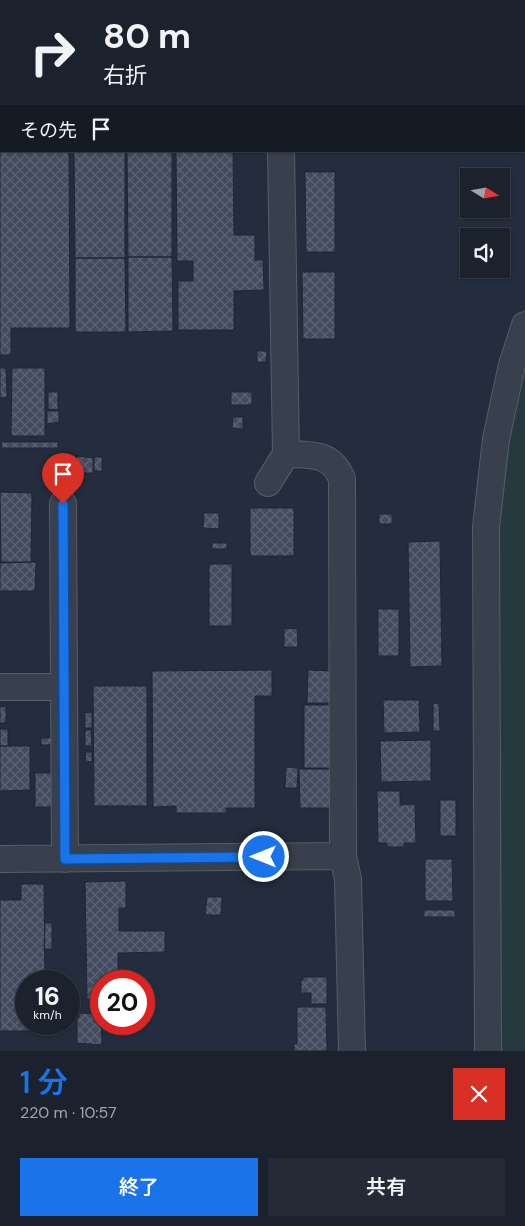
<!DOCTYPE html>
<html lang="ja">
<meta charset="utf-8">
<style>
:root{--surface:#1b222e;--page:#242a36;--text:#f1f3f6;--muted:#a0a4aa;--line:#393f4a;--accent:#1a73e8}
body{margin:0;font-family:"DM Sans","Noto Sans JP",sans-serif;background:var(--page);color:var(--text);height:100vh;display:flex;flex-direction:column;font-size:19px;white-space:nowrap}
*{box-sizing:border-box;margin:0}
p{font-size:16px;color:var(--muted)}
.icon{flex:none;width:28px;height:28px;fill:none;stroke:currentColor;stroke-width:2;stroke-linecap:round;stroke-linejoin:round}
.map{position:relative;height:1051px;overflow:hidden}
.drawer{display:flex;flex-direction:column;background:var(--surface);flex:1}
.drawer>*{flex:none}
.hud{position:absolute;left:0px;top:0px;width:525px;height:152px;box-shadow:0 1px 4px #0004,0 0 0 1px var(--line);background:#1b222e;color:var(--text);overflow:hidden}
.needle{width:32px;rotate:101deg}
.controls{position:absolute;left:460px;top:168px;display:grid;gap:10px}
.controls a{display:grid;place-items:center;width:50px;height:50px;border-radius:0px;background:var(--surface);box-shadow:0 1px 4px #0004,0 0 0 1px var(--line);font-size:25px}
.speed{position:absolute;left:15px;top:970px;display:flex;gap:10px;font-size:25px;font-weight:700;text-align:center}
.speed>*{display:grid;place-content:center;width:65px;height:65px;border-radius:50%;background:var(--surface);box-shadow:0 1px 4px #0004,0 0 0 1px var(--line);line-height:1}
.speed small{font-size:12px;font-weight:400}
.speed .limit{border:8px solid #d22;background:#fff;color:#111}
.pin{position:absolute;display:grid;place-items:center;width:42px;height:42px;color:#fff;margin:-51px -21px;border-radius:50% 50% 50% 0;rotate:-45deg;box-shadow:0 0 5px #0007}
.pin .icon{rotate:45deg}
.me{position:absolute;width:55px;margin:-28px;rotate:270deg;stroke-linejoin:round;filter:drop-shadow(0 0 4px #0008)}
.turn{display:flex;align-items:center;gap:18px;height:105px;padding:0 20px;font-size:22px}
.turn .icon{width:65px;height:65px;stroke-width:2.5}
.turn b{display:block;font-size:35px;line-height:42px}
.then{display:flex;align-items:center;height:48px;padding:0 20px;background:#0003;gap:10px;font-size:19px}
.round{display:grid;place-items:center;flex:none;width:52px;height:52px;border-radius:0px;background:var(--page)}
.overview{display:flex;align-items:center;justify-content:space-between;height:85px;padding:0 20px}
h1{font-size:30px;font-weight:600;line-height:38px;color:var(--accent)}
.primary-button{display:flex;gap:10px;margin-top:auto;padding:10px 20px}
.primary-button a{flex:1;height:58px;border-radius:0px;background:var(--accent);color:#fff;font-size:20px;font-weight:600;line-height:58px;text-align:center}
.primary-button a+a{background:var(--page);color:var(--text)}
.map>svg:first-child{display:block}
</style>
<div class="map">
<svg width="525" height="1051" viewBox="0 0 525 1051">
<defs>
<pattern id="building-cross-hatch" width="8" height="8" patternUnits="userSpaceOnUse" patternTransform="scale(1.25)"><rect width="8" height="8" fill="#434c5f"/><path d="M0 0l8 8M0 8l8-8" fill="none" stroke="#5c6474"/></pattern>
</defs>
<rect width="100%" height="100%" fill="#242d3d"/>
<path fill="#26393e" d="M525,358V1051H500L495,528L504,440Z"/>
<path fill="url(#building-cross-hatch)" stroke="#1f2634" d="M0,0H69L1,1V90Z
M172,0V1H93Z
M524,19H525V55H524Z
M0,123L1,151H69L70,328H11V355H0Z
M74,151H125V258H75Z
M127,151H172V257H128Z
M176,151H233L234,235H255V260H263L264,290L234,291V330H178V281H193V261H177Z
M305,172H335V252H306Z
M128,257H172L173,331L128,332Z
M75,258H125L126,332H75Z
M302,272H335V339H303Z
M257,351H267L266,362H257Z
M0,368H6L7,397L0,398Z
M12,368H45V436H11Z
M48,392H58V410L48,409Z
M231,392H252V405H231Z
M47,411H59V422L47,424Z
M233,417H243V429L232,428Z
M1,442H58V448H2Z
M77,456L93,458V473H75V458H77Z
M94,457H102V471H94Z
M0,492L32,493L31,562H1Z
M250,508H294V556H250Z
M204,513H219V529L203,528Z
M379,514H392V524H379Z
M440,541L442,666L410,667L408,542Z
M212,543H227V549H212Z
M0,554L1,563L36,562L35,591H0Z
M209,564H232V626H209Z
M378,609H399V656H378Z
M297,628L298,647H284V629Z
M272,670V696H255V808H226L227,813H176V806L153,807L152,671Z
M308,670L333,671L332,703H307Z
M93,686H147V806H94Z
M383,700H419L420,732L384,733Z
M439,703L440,731H433V704Z
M304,705H338L337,768H304Z
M6,706V723H0V707Z
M92,712V728H85V713Z
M0,729H8V746H0Z
M85,730H91L92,746H85Z
M41,738H54V745H41Z
M431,740V781L381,782L380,741Z
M0,746H30V790L0,791Z
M86,752H92V762L85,761Z
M286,767L298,768L297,788H285Z
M299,769H330L331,808H300Z
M35,773H52L53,807H35Z
M377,791H400V805L415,804L416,843H404V847H387V843H378Z
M440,800H456V836H440Z
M425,859H452L453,901H425Z
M126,881V908H119V931H165V952L118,953V981H101V999H87L85,882Z
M21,884H44L45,981H26V1024H45V1031H0V900H21Z
M207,897H222L221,915H205Z
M424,910H455V917H424Z
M45,923H52V949H44Z
M303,977H327V1004H311V993H301V980H303Z
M297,1007H326L327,1051H294V1044H297Z
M79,1013L101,1014L102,1045L77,1043V1018H79Z"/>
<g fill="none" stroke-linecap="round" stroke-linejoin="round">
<defs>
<path id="minor" d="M195,0L196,1
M268,483L286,454L281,151
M63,504L65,859
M0,687H64
M343,856L348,879L352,1051
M0,859L343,856L342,479C331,452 311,455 286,454
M488,1051L486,527L496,439L512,365L525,325"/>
</defs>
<use href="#minor" stroke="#565d6b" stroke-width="28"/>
<use href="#minor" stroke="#383f4d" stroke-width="26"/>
</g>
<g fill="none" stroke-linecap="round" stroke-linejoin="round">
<defs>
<path id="route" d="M63,504L65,859L264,857"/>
</defs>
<use href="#route" stroke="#114b97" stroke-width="12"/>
<use href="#route" stroke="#1a73e8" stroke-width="9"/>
</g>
</svg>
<div class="controls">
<a><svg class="needle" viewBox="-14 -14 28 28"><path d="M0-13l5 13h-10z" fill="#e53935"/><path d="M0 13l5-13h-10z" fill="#a0a4aa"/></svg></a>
<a><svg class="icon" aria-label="sound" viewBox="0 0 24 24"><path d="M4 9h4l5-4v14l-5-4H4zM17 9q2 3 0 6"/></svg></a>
</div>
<div class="speed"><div>16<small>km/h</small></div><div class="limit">20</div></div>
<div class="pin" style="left:63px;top:504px;background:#d93025"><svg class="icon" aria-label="arrive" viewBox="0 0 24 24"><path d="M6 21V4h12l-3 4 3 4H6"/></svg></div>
<svg class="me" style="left:264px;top:857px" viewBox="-20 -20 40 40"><circle r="17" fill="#1a73e8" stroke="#fff" stroke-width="3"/><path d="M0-11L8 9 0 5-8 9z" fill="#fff"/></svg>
<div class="hud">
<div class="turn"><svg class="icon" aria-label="right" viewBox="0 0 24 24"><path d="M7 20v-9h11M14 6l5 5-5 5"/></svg><div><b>80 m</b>右折</div></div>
<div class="then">その先<svg class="icon" aria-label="arrive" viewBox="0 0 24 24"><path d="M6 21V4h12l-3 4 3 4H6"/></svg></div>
</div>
</div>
<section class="drawer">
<div class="overview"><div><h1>1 分</h1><p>220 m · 10:57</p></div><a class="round" style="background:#d93025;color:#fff"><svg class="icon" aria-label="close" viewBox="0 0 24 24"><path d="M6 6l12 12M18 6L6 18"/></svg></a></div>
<div class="primary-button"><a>終了</a><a>共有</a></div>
</section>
